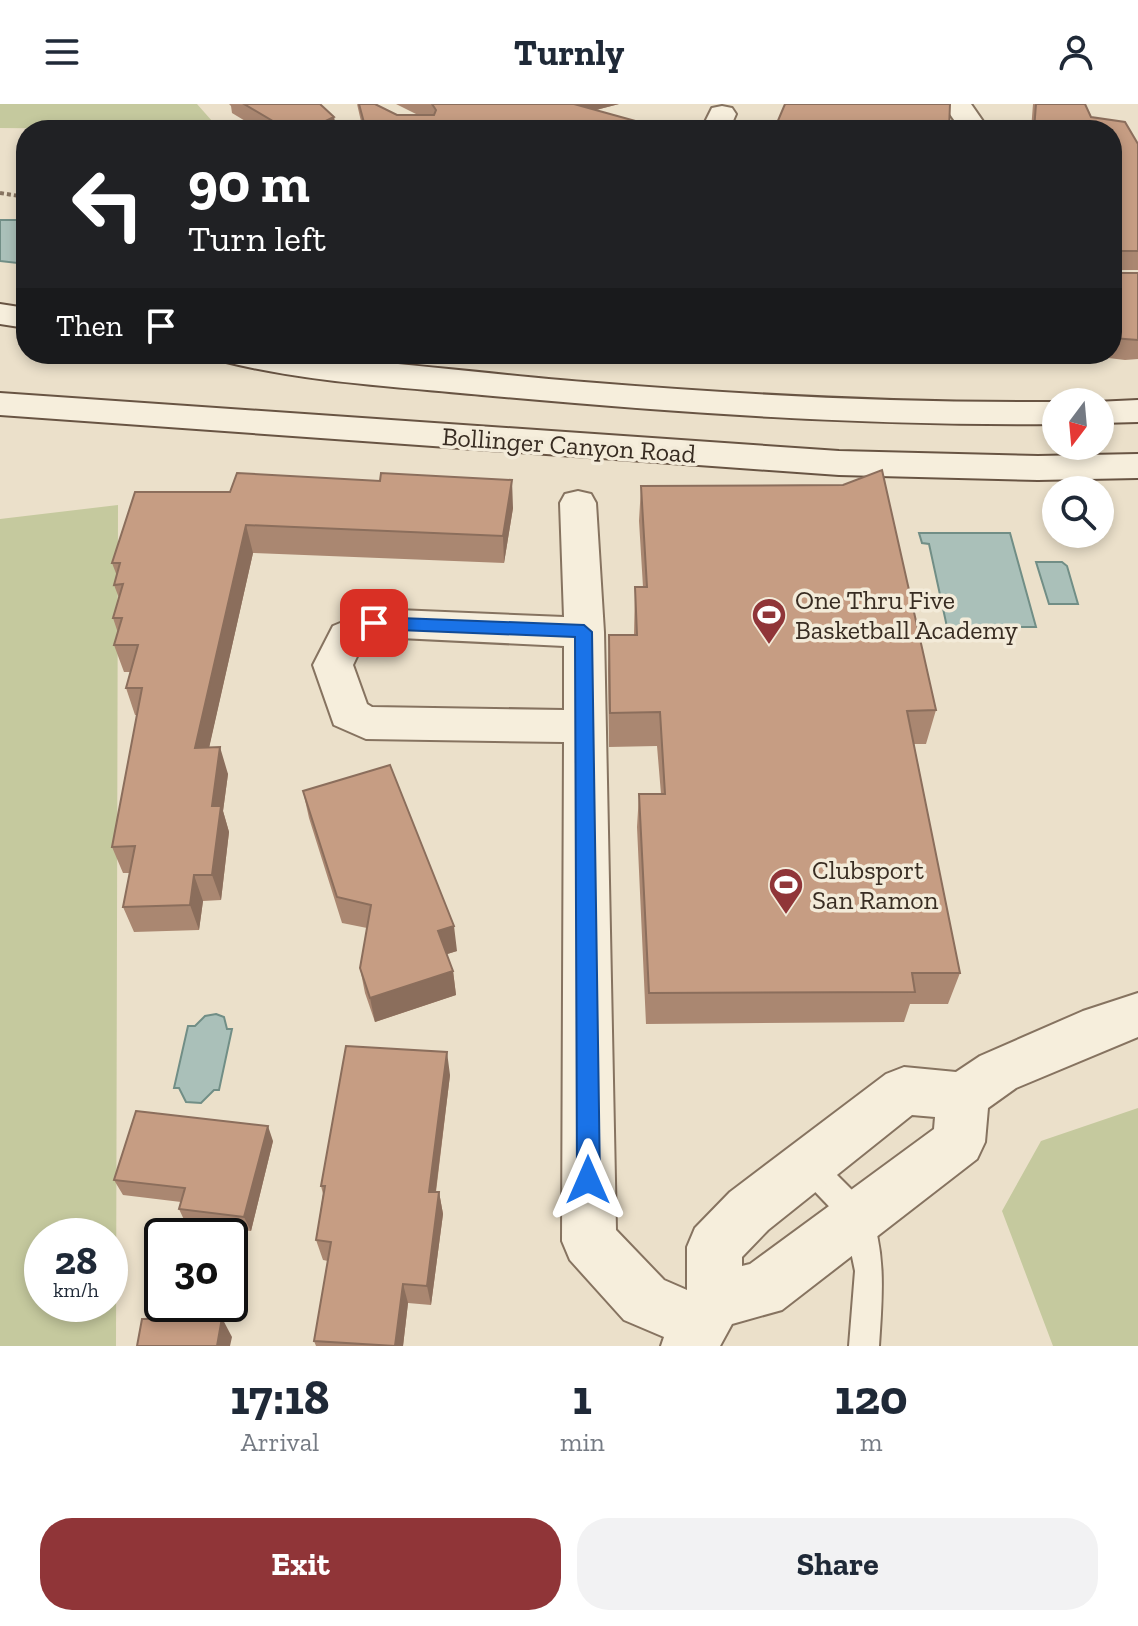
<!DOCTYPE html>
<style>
:root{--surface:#fff;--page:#f2f2f3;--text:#1f2937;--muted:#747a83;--accent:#903538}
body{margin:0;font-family:"Zilla Slab",serif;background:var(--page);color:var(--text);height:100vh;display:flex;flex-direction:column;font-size:30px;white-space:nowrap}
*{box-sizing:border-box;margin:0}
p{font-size:26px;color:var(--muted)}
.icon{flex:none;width:44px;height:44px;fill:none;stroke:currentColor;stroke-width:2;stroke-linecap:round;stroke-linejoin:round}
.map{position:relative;height:1242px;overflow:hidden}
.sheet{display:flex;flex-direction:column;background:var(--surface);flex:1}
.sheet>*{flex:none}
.banner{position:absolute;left:16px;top:16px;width:1106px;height:244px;border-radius:32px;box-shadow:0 4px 12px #0003;background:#202124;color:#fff;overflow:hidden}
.needle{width:52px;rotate:196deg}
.fabs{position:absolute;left:1042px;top:284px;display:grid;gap:16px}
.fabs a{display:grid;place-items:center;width:72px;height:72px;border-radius:50%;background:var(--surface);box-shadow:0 4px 12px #0003;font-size:40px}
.speed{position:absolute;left:24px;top:1114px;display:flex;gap:16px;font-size:40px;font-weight:700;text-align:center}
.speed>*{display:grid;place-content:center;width:104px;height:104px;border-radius:50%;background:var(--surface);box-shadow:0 4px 12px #0003;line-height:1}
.speed small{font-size:20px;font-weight:400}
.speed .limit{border:4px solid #111;border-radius:12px;background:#fff;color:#111}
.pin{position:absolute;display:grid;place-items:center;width:68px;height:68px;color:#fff;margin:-34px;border-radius:16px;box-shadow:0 4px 12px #0006}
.me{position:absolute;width:88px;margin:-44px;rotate:0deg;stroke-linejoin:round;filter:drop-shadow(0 0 6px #0008)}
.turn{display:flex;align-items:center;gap:28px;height:168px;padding:0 40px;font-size:36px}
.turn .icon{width:104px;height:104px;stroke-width:2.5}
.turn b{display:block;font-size:56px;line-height:68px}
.then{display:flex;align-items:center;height:76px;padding:0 40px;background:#0003;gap:16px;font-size:30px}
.eta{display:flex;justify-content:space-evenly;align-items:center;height:136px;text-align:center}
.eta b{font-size:48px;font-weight:700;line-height:56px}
.primary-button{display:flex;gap:16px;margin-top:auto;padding:16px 40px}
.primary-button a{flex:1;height:92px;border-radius:32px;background:var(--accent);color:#fff;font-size:32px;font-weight:700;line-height:92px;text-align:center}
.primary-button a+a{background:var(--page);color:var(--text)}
header{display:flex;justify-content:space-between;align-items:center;height:104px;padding:0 40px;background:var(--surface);font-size:36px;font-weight:700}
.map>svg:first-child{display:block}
</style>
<header><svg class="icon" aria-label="menu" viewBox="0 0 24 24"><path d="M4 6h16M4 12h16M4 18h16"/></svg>Turnly<svg class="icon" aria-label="person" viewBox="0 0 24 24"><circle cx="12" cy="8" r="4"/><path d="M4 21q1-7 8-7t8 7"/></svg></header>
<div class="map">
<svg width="1138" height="1242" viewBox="0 0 1138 1242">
<rect width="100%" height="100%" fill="#ebe0ca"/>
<path fill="#c5c99e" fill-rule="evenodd" d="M0,0H197L220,26L0,24Z
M118,401L116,1242H0V415ZM42,1132H110V1200H42Z
M1138,1004V1242H1053L1002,1107L1041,1037Z"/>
<path fill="#aac0b9" stroke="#718e86" stroke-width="2" d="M0,116H26V160L0,157Z
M919,429H1010L1036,523H947L929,440L922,439Z
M1036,458H1062L1067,462L1078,500H1049Z
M216,910L224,913L227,925H232L219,986H214L201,999L186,998L179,984H174L188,922H195L205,912Z"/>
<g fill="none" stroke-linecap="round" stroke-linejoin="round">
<defs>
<path id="lane" d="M808,1048L818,1052L868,1102C887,1147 882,1195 879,1242H849L855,1167L845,1119L798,1070L794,1061L798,1052Z"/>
<path id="street" d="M943,0H971L989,26H961Z
M722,2L732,4L736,10L729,26H701L712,4Z
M578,387L591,390L596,399L604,528L616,1126L664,1176L687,1186V1143L695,1124L730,1088L886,970L904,963L956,968L980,952L1083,907L1138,889V933L1016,984L988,1004L985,1038L977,1055L782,1206L732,1220L720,1242H661L664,1233L624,1216L570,1156L562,1137L564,638L366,635L334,621L313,561L333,522L374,505L564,513L560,399L565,390ZM379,533L564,542V606L372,603L367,600L353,561L362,542ZM912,1011L935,1013L934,1025L750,1160L742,1162V1153L768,1126Z"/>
<path id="secondary" d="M0,200L26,204V224L0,220Z
M217,250C340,250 462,268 584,278C741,291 898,299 1056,298V320C867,322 680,309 493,292C403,283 309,279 222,257Z
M0,289L839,347L1038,352L1138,350V374L1038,376L839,371L0,311Z
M1138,296V318L1100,319V298H1095Z"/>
</defs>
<use href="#lane" stroke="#867360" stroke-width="4"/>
<use href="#street" stroke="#867360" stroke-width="4"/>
<use href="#secondary" stroke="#685443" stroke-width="4"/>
<path stroke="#867360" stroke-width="4" stroke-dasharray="4 3" stroke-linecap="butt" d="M0,89L26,93"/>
<use href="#lane" fill="#f6eedc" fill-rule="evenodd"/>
<use href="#street" fill="#f6eedc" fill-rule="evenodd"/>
<use href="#secondary" fill="#f6eedc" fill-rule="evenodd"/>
</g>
<path fill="#aa8771" d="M229,0H320L334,13L336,26H260L232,9L231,2Z
M357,0L397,11H418L396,0H619L596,6L668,26H363Z
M1033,0H1085L1091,13L1138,40V166H1116V169H1138V255L1125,256L1075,250H1112V26H1031Z
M641,382L936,606L926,640H914L960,869L948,900H910L904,918L646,920L637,723L639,690H661L657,642L609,643L608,565L609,531H634L635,483H643L639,417Z
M135,388L513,404L504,459L253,449L209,643L228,670L223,707L229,728L221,796L203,797L199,826L134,828L123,803L130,769H123L112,743L137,611H135L126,584L130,568H124L114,541L118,529L113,514L119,494L114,481L117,472L112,459Z
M303,687L457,847L447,850L453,867L456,891L375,918L365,889L360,864L367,824L342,819L309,714Z
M450,971L436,1088H439L443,1110L431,1201L408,1199L403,1242H316L314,1237L328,1157L323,1156L316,1136L323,1090L321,1082Z
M273,1037L251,1127L186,1120L179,1105L181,1098L123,1091L114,1076Z"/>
<path fill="#8b6e5c" d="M561,0H619L561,15Z
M334,13L336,26H307Z
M512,376L513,404L504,459L503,432Z
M246,421L253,449L203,671L195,644Z
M220,643L228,670L223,707L229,728L221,796L212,771V702Z
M194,771L203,797L199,826L190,801Z
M454,822L457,847L441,852L438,827Z
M453,867L456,891L375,918L370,894Z
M447,948L450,971L433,1109L429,1088Z
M268,1022L273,1037L251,1127L244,1113Z
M439,1088L443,1110L431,1201L427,1182Z
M403,1180L408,1199L403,1242H395Z
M222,1214L232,1233L230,1242H217Z"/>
<path fill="#c69d83" stroke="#8b6e5c" stroke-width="2" d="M244,0H320L334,13L307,26H288Z
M359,0H375L397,11H434L436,6L432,0H574L668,26H366Z
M785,0H950L949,26H774Z
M1036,0H1085L1091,13L1125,18L1138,40V147H1116V169H1138V236L1112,234V26H1034Z
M882,366L936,606L907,607L960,869H912L915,888L649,889L639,690H665L660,608L610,609L609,531H637L635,483H647L641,382L843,381Z
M237,369L380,377L381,369L512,376L503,432L246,421L195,644L220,643L212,702H221L212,771H194L190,801L123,803L135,742L112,743L142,584H126L138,541H114L122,514H113L123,480L114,481L120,459H112L135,388H230Z
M390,661L454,822L438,827L453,867L370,894L360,864L371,801L337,793L303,687Z
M346,942L447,948L429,1088H439L427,1182L403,1180L395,1242L314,1237L331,1138L316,1136L325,1082H321Z
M136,1007L268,1022L244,1113L179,1105L185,1084L114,1076Z
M222,1214L217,1242H137L142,1215Z"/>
<path fill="#1a73e8" stroke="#114b97" stroke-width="2" d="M374,513L584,521L592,528L600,1076L596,1084L588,1087L580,1084L577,1076L575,533L374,525L366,519Z"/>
<defs>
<symbol id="stadium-pin" viewBox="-11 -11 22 30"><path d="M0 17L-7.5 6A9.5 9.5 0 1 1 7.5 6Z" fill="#903538" stroke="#f3ebd9"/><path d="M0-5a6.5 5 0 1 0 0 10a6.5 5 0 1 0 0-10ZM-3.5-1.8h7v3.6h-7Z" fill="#fff"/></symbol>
</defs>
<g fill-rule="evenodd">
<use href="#stadium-pin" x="749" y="491" width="40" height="54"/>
<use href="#stadium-pin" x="766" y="761" width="40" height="54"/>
</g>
<g text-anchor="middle" stroke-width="7" stroke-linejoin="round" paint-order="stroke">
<g font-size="26" fill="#382c22" stroke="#f3ebd9">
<text transform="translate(569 341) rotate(4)" y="9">Bollinger Canyon Road</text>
</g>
<g font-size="26" fill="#382c22" stroke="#f3ebd9" text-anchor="start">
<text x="795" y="505">One Thru Five<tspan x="795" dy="30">Basketball Academy</tspan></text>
<text x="812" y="775">Clubsport<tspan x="812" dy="30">San Ramon</tspan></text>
</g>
</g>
</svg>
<div class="fabs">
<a><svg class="needle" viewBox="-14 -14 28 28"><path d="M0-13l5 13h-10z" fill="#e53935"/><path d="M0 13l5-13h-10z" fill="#747a83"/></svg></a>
<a><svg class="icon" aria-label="search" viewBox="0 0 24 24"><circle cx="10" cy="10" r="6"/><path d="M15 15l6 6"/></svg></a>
</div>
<div class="speed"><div>28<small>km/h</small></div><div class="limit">30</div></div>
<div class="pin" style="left:374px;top:519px;background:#d93025"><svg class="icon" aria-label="arrive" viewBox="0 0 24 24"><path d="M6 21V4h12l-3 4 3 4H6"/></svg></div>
<svg class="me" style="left:588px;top:1076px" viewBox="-20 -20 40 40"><path d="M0-17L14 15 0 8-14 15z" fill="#1a73e8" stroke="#fff" stroke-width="4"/></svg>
<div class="banner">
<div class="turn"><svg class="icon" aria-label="left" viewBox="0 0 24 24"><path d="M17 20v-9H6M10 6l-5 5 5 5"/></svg><div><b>90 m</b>Turn left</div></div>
<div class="then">Then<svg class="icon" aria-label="arrive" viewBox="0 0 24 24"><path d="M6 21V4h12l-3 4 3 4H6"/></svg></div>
</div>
</div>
<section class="sheet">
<div class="eta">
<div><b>17:18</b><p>Arrival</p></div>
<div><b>1</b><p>min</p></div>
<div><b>120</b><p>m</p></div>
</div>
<div class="primary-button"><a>Exit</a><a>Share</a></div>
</section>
